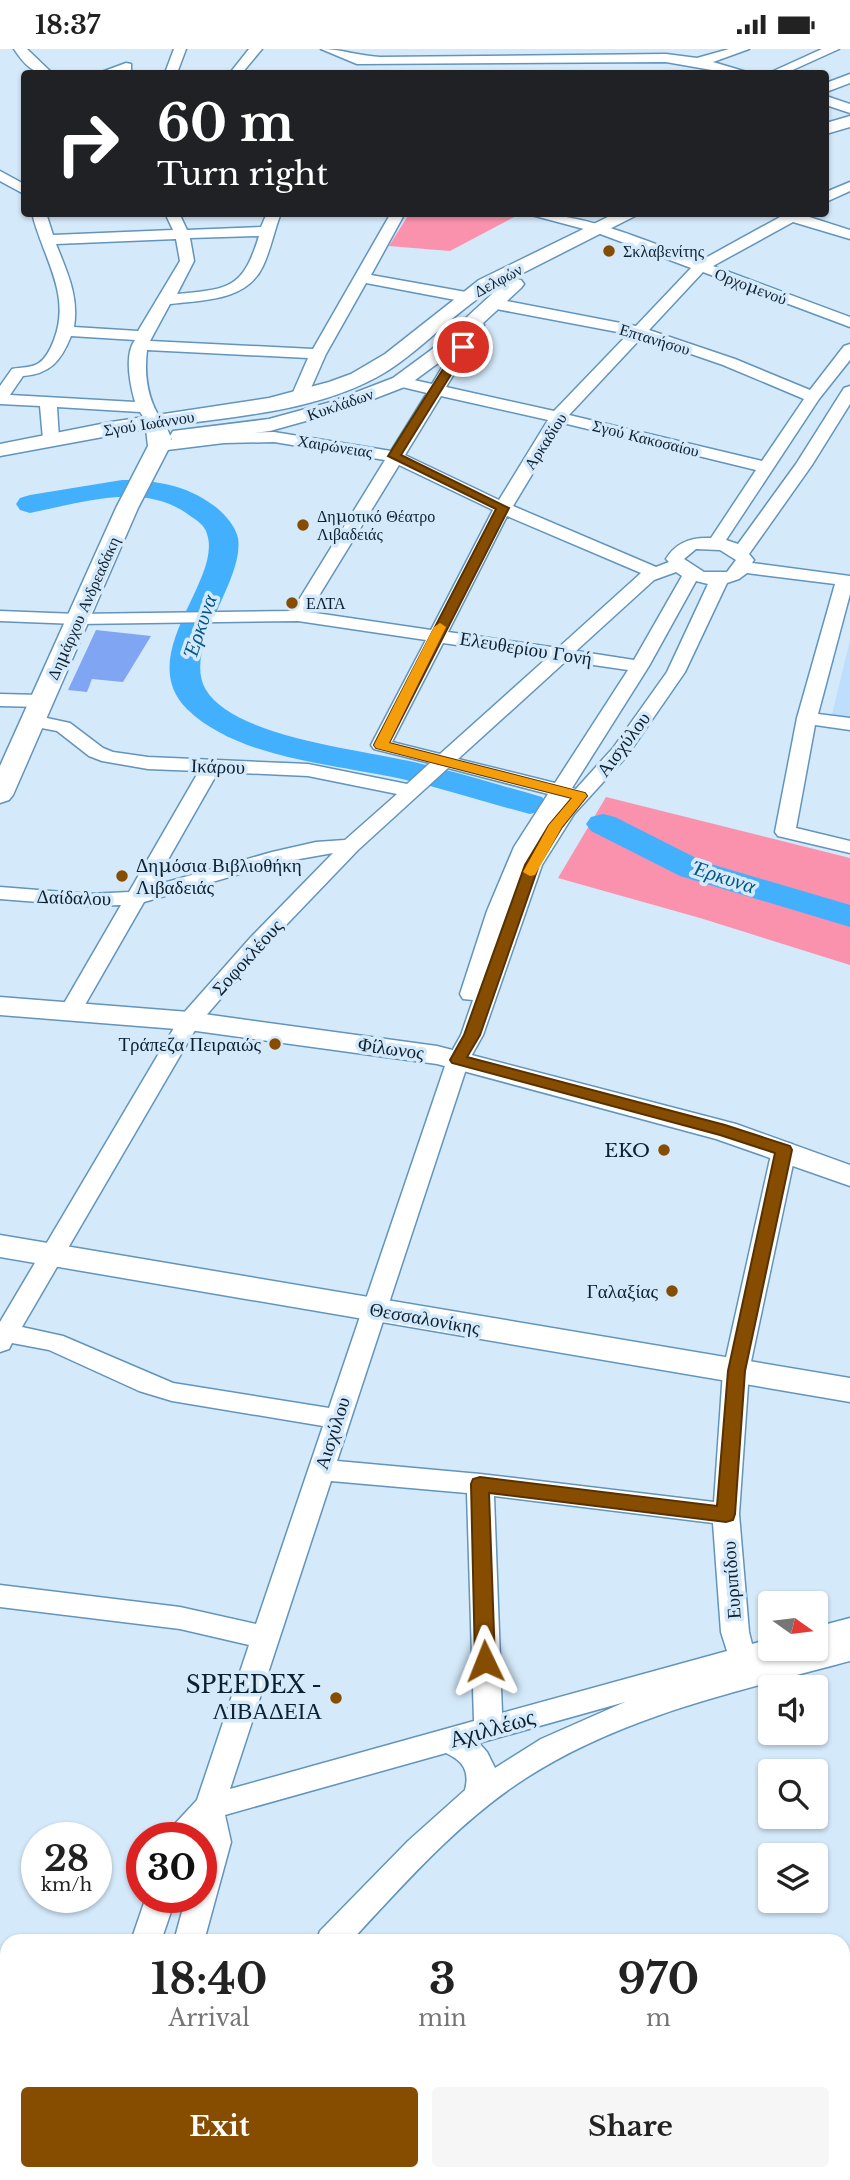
<!DOCTYPE html>
<meta charset="utf-8">
<style>
:root{--surface:#fff;--page:#f6f6f6;--text:#222;--muted:#767676;--accent:#864d00}
body{margin:0;font-family:"Libre Baskerville",serif;background:var(--page);color:var(--text);height:100vh;display:flex;flex-direction:column;font-size:26px;white-space:nowrap}
*{box-sizing:border-box;margin:0}
p{font-size:23px;color:var(--muted)}
.icon{flex:none;width:38px;height:38px;fill:none;stroke:currentColor;stroke-width:2;stroke-linecap:round;stroke-linejoin:round}
.map{position:relative;flex:1;overflow:hidden}
.drawer{position:absolute;left:0px;top:1885px;width:850px;height:247px;display:flex;flex-direction:column;background:var(--surface);border-radius:21px 21px 0 0;box-shadow:0 2px 5px #0004}
.drawer>*{flex:none}
.top-card{position:absolute;left:21px;top:21px;width:808px;height:147px;border-radius:7px;box-shadow:0 2px 5px #0004;background:#202124;color:#fff;overflow:hidden}
.needle{width:46px;rotate:104deg}
.tools{position:absolute;left:758px;top:1542px;display:grid;gap:14px}
.tools a{display:grid;place-items:center;width:70px;height:70px;border-radius:7px;background:var(--surface);box-shadow:0 2px 5px #0004;font-size:35px}
.speed{position:absolute;left:21px;top:1773px;display:flex;gap:14px;font-size:35px;font-weight:700;text-align:center}
.speed>*{display:grid;place-content:center;width:91px;height:91px;border-radius:50%;background:var(--surface);box-shadow:0 2px 5px #0004;line-height:1}
.speed small{font-size:18px;font-weight:400}
.speed .limit{border:10px solid #d22;background:#fff;color:#111}
.pin{position:absolute;display:grid;place-items:center;width:60px;height:60px;color:#fff;margin:-30px;border:4px solid #fff;border-radius:50%;box-shadow:0 2px 7px #0007}
.me{position:absolute;width:77px;margin:-38px;rotate:358deg;stroke-linejoin:round;filter:drop-shadow(0 0 5px #0008)}
.turn{display:flex;align-items:center;gap:24px;height:147px;padding:0 21px;font-size:32px}
.turn .icon{width:91px;height:91px;stroke-width:2.5}
.turn b{display:block;font-size:49px;line-height:60px}
.eta{display:flex;justify-content:space-evenly;align-items:center;height:119px;text-align:center}
.eta b{font-size:42px;font-weight:700;line-height:49px}
.cta{display:flex;gap:14px;margin-top:auto;padding:14px 21px}
.cta a{flex:1;height:80px;border-radius:7px;background:var(--accent);color:#fff;font-size:28px;font-weight:700;line-height:80px;text-align:center}
.cta a+a{background:var(--page);color:var(--text)}
.status{display:flex;justify-content:space-between;align-items:center;height:49px;padding:0 35px;background:var(--surface);direction:ltr}
.status svg{height:19px;fill:currentColor}
.map>svg:first-child{display:block}
</style>
<div class="status"><b>18:37</b><svg viewBox="0 0 49 12"><path d="M0 12V9h3v3zM5 12V6h3v6zM10 12V3h3v9zM15 12V0h3v12zM26 1h20v11H26zM47 4h2v5h-2z"/></svg></div>
<div class="map">
<svg width="850" height="2131" viewBox="0 0 850 2131">
<rect width="100%" height="100%" fill="#d4e9fa"/>
<path fill="#bddffc" d="M850,591V673L831,670Z"/>
<path fill="#fa92ad" d="M500,164L516,167L450,202L389,197L409,165Z
M606,748L850,809V916L700,869L558,829Z"/>
<g fill="none" stroke-linecap="round" stroke-linejoin="round">
<path fill="#43b0fd" fill-rule="evenodd" d="M122,431C155,431 186,436 213,456C223,463 235,476 238,489C245,532 181,599 206,641C234,688 363,701 414,713C457,723 499,736 542,748L547,755L542,762L530,765C487,754 445,740 402,730C335,715 238,710 187,660C133,606 223,531 207,485C205,476 196,471 189,466C144,432 80,454 30,464L20,461L16,455L20,449L30,446Z
M603,765L615,768L704,813L850,856V878L680,827L591,782L586,775L591,768Z"/>
</g>
<path fill="#80a5f2" d="M96,581L151,587L123,633L92,630L87,643L68,641Z"/>
<g fill="none" stroke-linecap="round" stroke-linejoin="round">
<defs>
<path id="minor" d="M14,0H27L52,24C33,26 24,15 14,0Z
M174,0H186L177,24H165Z
M249,0H262L242,24H230Z
M321,0C341,0 359,7 380,8L666,5L697,9L729,0H749L713,13L750,24H729L666,13L357,15Z
M822,0H839L786,24H769Z
M126,14L131,15V21L118,24H99Z
M850,25V34L826,43V34Z
M826,47L850,55V64L826,56Z
M0,122L24,135V145L0,132Z
M850,133V142L826,153V143Z
M32,164H46L53,186L173,181L165,164H179L187,181L261,178L267,164H281C274,182 271,200 263,217C247,252 203,251 170,255L150,292L313,300L391,164H405L371,226L466,243L474,248L466,253L366,234L326,305L307,348L299,353L291,348L308,309L147,301C144,327 147,350 162,372L160,375H148L140,363L57,358L59,390L51,395L43,390L40,357L0,355V337L12,320C21,318 32,319 39,314C46,309 51,299 54,291C72,245 42,207 32,164ZM259,187C243,240 229,240 177,245L194,212L190,189ZM176,190L180,212L138,282L74,278C79,247 67,223 56,195ZM71,287L135,291C124,306 130,335 135,353L10,346L23,327C50,325 61,312 71,287Z
M524,164C586,164 643,191 700,212L780,168L774,164H805L803,166L850,181V190L793,173L713,217L850,268V278L703,223L649,281L735,310L810,341L844,297L850,295V311L819,350L726,491L738,495L796,415L844,339L850,337V355L812,416L749,505L754,511L752,514L850,527V545L818,665L850,669V681L815,676L796,779L850,792V804L778,787L775,783L797,669L835,535L747,524L739,530L727,534L685,623L627,707L574,765L542,816L483,986L469,1011L337,1412L480,1425L714,1453L723,1322L772,1101L776,1095L784,1093L792,1095L796,1101L749,1322L739,1465L749,1583L752,1595L770,1590V1600H789L786,1606L816,1600V1578L850,1569V1612C739,1642 624,1666 526,1729C459,1772 405,1834 351,1892H316L320,1882L408,1792L465,1741C470,1722 463,1712 446,1704L225,1766L231,1793L204,1892H174L186,1848H201V1788H166L171,1779L197,1751L249,1596L180,1580L0,1558V1536L180,1558L256,1575L323,1377L172,1352L139,1342L49,1301L12,1294L9,1300L0,1303V1273L181,967L251,888L333,804L277,814L144,853L78,968H62L59,963L121,856L89,857L0,850V838L89,845L129,843L199,722L148,720L102,712L89,707L57,682L26,676L23,672L33,666L70,674L103,699L113,703L148,708L308,715L407,735L430,714L374,700L371,696L426,591L298,572L77,575L0,572V562L77,565L292,562L385,411L274,393L224,394L159,402L151,397L159,392L224,384L274,383L391,402L427,344L394,336L392,333L400,328L432,335L468,276L467,269L475,264L480,266L484,276L446,338L554,362L628,285L491,259L486,257L483,254L486,251L491,249L636,277L691,219L595,183ZM642,288L723,316L804,350L762,412L569,366ZM441,347L548,371L499,451L405,406ZM563,374L756,421L711,489C692,488 676,493 666,510L669,513L656,518L513,457ZM399,416L493,461L431,581L309,563ZM507,467L641,524L558,599L448,583ZM696,500L720,501L736,511L727,523H704L684,510ZM676,523L682,527L634,611L576,602L654,531ZM696,532L708,535L667,623L613,699L576,740L572,739L649,617ZM443,594L547,609L440,705L392,693ZM566,612L628,621L555,734L458,710ZM448,719L548,745L514,798L487,862L460,945L463,950L473,951L461,986L447,1011L329,1359L173,1334L63,1287L22,1278L198,976L265,898L358,801ZM218,723L308,727L397,745L345,791L316,793L272,803L153,837ZM331,1432L467,1444L474,1672L230,1740ZM494,1447L713,1474L721,1583L727,1602L502,1664ZM625,1653L541,1690L495,1719L487,1703L479,1694Z
M0,645L41,646L50,652L41,658L0,657Z
M146,1848H176L161,1892H131Z
M0,1938H7V1966H0Z
M844,2085L850,2086V2116L844,2115Z
M60,2124H92L91,2131H59Z
M112,2124H144L142,2131H110Z"/>
<path id="major" d="M850,67V78L826,85V74Z
M616,164H641L513,229L521,231L524,235L521,239L445,309L407,337L345,361L270,382L181,393L173,392L170,387L173,382L269,370L331,353L393,329L431,301L504,234C459,256 427,298 384,324C320,362 238,367 166,377L171,389L170,397L138,459L13,746L9,751L0,754V717L116,459L148,397L146,380L0,407V395L111,373L269,349L329,333L351,325L385,305L479,231Z
M0,948L189,963L437,997L736,1075L850,1116V1137L716,1090L437,1015L189,981L0,966Z
M0,1186L850,1329V1353L0,1208Z"/>
</defs>
<use href="#minor" stroke="#6294bc" stroke-width="3"/>
<use href="#major" stroke="#6294bc" stroke-width="3"/>
<use href="#minor" fill="#fff" fill-rule="evenodd"/>
<use href="#major" fill="#fff" fill-rule="evenodd"/>
</g>
<path fill="#864d00" stroke="#573200" stroke-width="2" d="M459,295L468,298L401,406L509,459L389,694L585,744L587,747L562,778L539,816L480,986L467,1008L725,1076L790,1097L792,1101L745,1322L735,1465L733,1471L726,1473L489,1444L495,1612L492,1617L485,1620L478,1617L475,1612L471,1435L473,1430L480,1428L717,1457L728,1322L775,1104L720,1086L452,1014L450,1011L464,986L525,816L549,776L572,749L376,699L374,696L496,460L388,407Z"/>
<path fill="#f59e0b" d="M440,574L446,578L389,694L585,744L587,747L562,778L535,826L530,827L523,823L549,776L572,749L376,699L374,696L434,578Z"/>
<g fill="#864d00" stroke="#d4e9fa" stroke-width="2.5">
<circle cx="609" cy="202" r="7"/>
<circle cx="303" cy="476" r="7"/>
<circle cx="292" cy="554" r="7"/>
<circle cx="122" cy="827" r="7"/>
<circle cx="275" cy="995" r="7"/>
<circle cx="664" cy="1101" r="7"/>
<circle cx="672" cy="1242" r="7"/>
<circle cx="336" cy="1649" r="7"/>
</g>
<g text-anchor="middle" stroke-width="7" stroke-linejoin="round" paint-order="stroke">
<g font-size="16" fill="#0b2030" stroke="#d4e9fa" text-anchor="start">
<text x="623" y="208">Σκλαβενίτης</text>
<text x="317" y="473">Δημοτικό Θέατρο<tspan x="317" dy="18">Λιβαδειάς</tspan></text>
<text x="306" y="560">ΕΛΤΑ</text>
</g>
<g font-size="16" fill="#0b2030" stroke="#d4e9fa">
<text transform="translate(498 231) rotate(-28)" y="6">Δελφών</text>
<text transform="translate(751 237) rotate(21)" y="6">Ορχομενού</text>
<text transform="translate(655 290) rotate(17)" y="6">Επτανήσου</text>
<text transform="translate(340 355) rotate(-19)" y="6">Κυκλάδων</text>
<text transform="translate(149 374) rotate(-9)" y="6">Σγού Ιωάννου</text>
<text transform="translate(646 389) rotate(14)" y="6">Σγού Κακοσαίου</text>
<text transform="translate(545 392) rotate(-57)" y="6">Αρκαδίου</text>
<text transform="translate(335 397) rotate(9)" y="6">Χαιρώνειας</text>
<text transform="translate(83 559) rotate(-66)" y="6">Δημάρχου Ανδρεαδάκη</text>
</g>
<g font-size="19" fill="#0b2030" stroke="#d4e9fa">
<text transform="translate(526 599) rotate(9)" y="7">Ελευθερίου Γονή</text>
<text transform="translate(623 695) rotate(-53)" y="7">Αισχύλου</text>
<text transform="translate(218 717) rotate(2)" y="7">Ικάρου</text>
<text transform="translate(74 848) rotate(2)" y="7">Δαίδαλου</text>
<text transform="translate(247 908) rotate(-48)" y="7">Σοφοκλέους</text>
<text transform="translate(391 999) rotate(8)" y="7">Φίλωνος</text>
<text transform="translate(425 1269) rotate(10)" y="7">Θεσσαλονίκης</text>
<text transform="translate(332 1384) rotate(-72)" y="7">Αισχύλου</text>
<text transform="translate(731 1531) rotate(-94)" y="7">Ευριπίδου</text>
</g>
<g font-size="19" fill="#0b2030" stroke="#d4e9fa" text-anchor="end">
<text x="136" y="823" text-anchor="start">Δημόσια Βιβλιοθήκη<tspan x="136" dy="22">Λιβαδειάς</tspan></text>
<text x="261" y="1002">Τράπεζα Πειραιώς</text>
<text x="650" y="1108">EKO</text>
<text x="658" y="1249">Γαλαξίας</text>
</g>
<g font-size="21" font-style="italic" fill="#005687" stroke="#d4e9fa">
<text transform="translate(200 577) rotate(-71)" y="7">Έρκυνα</text>
<text transform="translate(724 828) rotate(18)" y="7">Έρκυνα</text>
</g>
<g font-size="23" fill="#0b2030" stroke="#d4e9fa" text-anchor="end">
<text x="322" y="1644">SPEEDEX -<tspan x="322" dy="26">ΛΙΒΑΔΕΙΑ</tspan></text>
</g>
<g font-size="23" fill="#0b2030" stroke="#d4e9fa">
<text transform="translate(492 1679) rotate(-16)" y="8">Αχιλλέως</text>
</g>
</g>
</svg>
<div class="tools">
<a><svg class="needle" viewBox="-14 -14 28 28"><path d="M0-13l5 13h-10z" fill="#e53935"/><path d="M0 13l5-13h-10z" fill="#767676"/></svg></a>
<a><svg class="icon" aria-label="sound" viewBox="0 0 24 24"><path d="M4 9h4l5-4v14l-5-4H4zM17 9q2 3 0 6"/></svg></a>
<a><svg class="icon" aria-label="search" viewBox="0 0 24 24"><circle cx="10" cy="10" r="6"/><path d="M15 15l6 6"/></svg></a>
<a><svg class="icon" aria-label="layers" viewBox="0 0 24 24"><path d="M12 4l9 5-9 5-9-5zM3 14l9 5 9-5"/></svg></a>
</div>
<div class="speed"><div>28<small>km/h</small></div><div class="limit">30</div></div>
<div class="pin" style="left:463px;top:298px;background:#d93025"><svg class="icon" aria-label="arrive" viewBox="0 0 24 24"><path d="M6 21V4h12l-3 4 3 4H6"/></svg></div>
<svg class="me" style="left:485px;top:1612px" viewBox="-20 -20 40 40"><path d="M0-17L14 15 0 8-14 15z" fill="#864d00" stroke="#fff" stroke-width="4"/></svg>
<div class="top-card">
<div class="turn"><svg class="icon" aria-label="right" viewBox="0 0 24 24"><path d="M7 20v-9h11M14 6l5 5-5 5"/></svg><div><b>60 m</b>Turn right</div></div>
</div>
<section class="drawer">
<div class="eta">
<div><b>18:40</b><p>Arrival</p></div>
<div><b>3</b><p>min</p></div>
<div><b>970</b><p>m</p></div>
</div>
<div class="cta"><a>Exit</a><a>Share</a></div>
</section>
</div>
